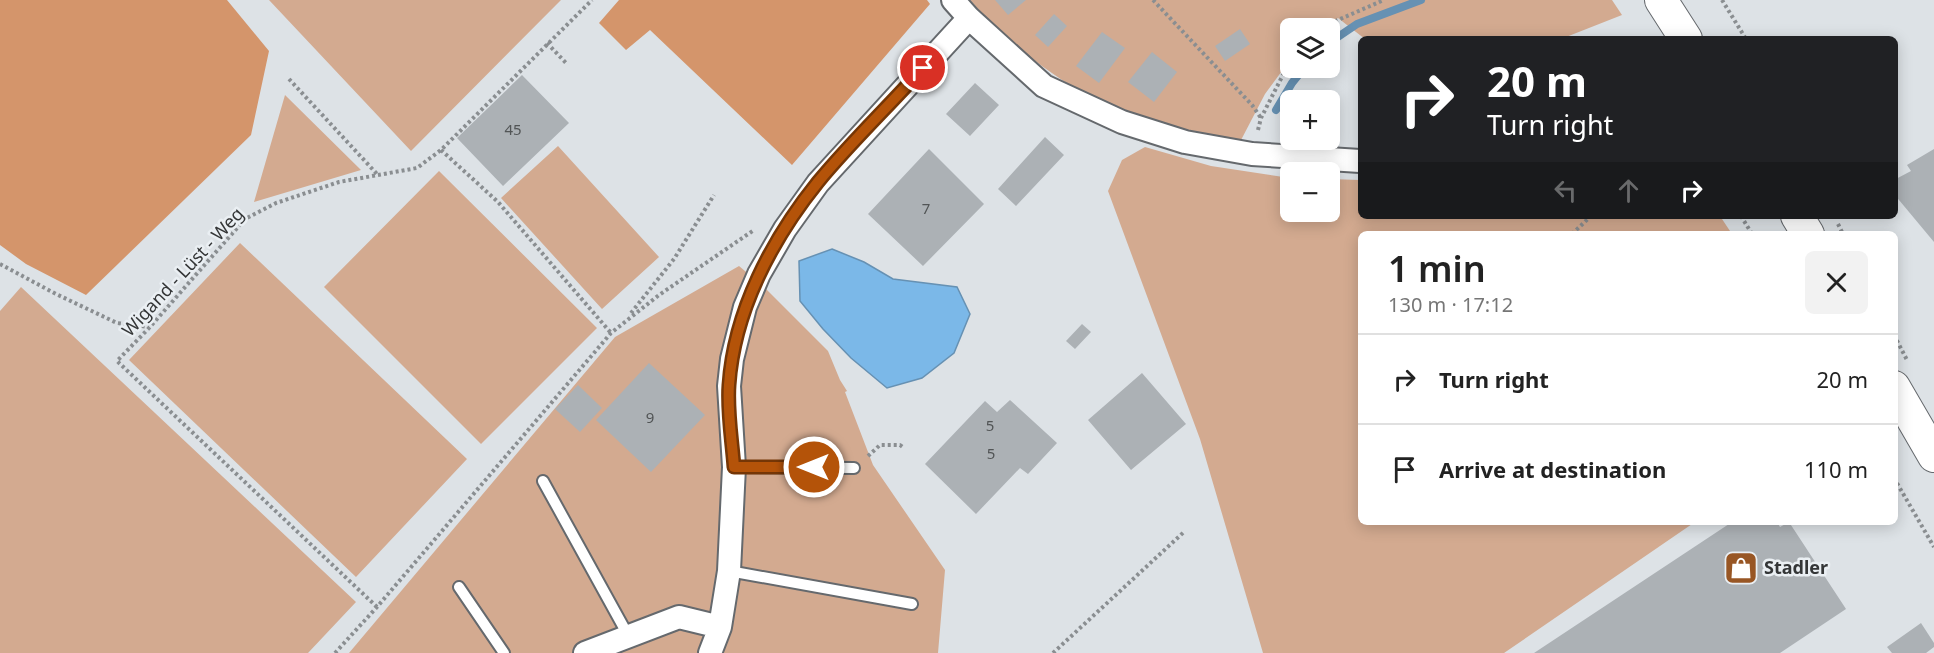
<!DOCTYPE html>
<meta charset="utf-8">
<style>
:root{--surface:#fff;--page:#f2f2f2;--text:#222;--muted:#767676;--line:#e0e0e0}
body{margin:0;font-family:"Noto Sans",sans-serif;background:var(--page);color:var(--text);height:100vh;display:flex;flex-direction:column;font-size:22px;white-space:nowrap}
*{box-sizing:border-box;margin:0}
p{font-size:20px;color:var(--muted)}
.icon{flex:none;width:33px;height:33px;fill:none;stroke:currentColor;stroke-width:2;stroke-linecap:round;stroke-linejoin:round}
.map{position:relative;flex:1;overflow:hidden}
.side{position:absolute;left:1358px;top:231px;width:540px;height:294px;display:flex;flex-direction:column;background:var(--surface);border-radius:9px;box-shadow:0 3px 15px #0003}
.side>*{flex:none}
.top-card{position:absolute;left:1358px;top:36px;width:540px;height:183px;border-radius:9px;box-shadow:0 3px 15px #0003;background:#202124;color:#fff;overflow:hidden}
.controls{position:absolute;left:1280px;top:18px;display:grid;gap:12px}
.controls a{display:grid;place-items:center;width:60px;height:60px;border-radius:9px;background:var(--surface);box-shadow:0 3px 15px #0003;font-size:30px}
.pin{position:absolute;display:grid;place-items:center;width:51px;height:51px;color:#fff;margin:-26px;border:3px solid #fff;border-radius:50%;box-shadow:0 2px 6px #0007}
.me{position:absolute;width:66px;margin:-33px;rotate:270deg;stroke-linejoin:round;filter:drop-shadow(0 0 4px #0008)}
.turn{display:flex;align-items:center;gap:21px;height:126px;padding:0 30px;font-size:27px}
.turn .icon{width:78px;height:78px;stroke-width:2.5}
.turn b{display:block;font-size:42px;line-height:51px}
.lanes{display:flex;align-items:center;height:57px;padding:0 30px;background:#0003;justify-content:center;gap:30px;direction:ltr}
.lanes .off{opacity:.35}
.round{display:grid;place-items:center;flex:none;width:63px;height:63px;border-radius:9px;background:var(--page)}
.head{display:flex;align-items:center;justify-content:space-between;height:102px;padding:0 30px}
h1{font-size:36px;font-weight:600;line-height:45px}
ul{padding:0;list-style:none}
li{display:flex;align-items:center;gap:18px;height:90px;padding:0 30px;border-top:2px solid var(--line)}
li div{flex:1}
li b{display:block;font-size:22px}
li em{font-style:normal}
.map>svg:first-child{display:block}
</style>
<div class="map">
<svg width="1934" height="653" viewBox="0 0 1934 653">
<rect width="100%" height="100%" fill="#dde2e6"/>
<path fill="#d3aa90" d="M269,0H561L411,151Z
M970,0H1612L1622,15L1561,39H1365L1338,18L1325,28H1290V60L1265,94L1240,142C1217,138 1194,135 1172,129C1097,111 1020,58 970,0Z
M285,95L361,170L254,202Z
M558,146L659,257L602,309L501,198Z
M1145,147L1211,166L1290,178V212H1329V179L1360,180V216H1720L1732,234H1360V522H1695L1504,653H1263L1200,439L1108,191L1122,160Z
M439,171L597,328L481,444L324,287Z
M240,243L467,459L356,577L129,360Z
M739,266L763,286L828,351L840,380L847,391L845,392L873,465L945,570L938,653H349L615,337Z
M21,287L356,602L308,653H0V311Z"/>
<path fill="#d4956b" d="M0,0H227L269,51L251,135L86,295L26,264L0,245Z
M619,0H927L930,4L792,165L650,30L626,50L599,23Z"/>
<path fill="#7bb8e8" stroke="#6691b3" stroke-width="1.5" d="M832,249L864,262L893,279L957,287L970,314L954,353L922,378L887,388L851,358L823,329L800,301L799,261Z"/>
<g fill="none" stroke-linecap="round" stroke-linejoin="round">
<path stroke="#6691b3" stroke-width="8" d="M1329,43L1357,24L1421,0
M1276,110L1292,83L1304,68"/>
</g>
<path fill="#acb1b5" d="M995,0H1026L1008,15Z
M1054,14L1067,26L1048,47L1035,35Z
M1240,29L1250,44L1225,61L1215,46Z
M1102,32L1125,48L1099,83L1076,66Z
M1152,52L1177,72L1154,102L1128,82Z
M522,75L569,123L503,186L457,138Z
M975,83L999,105L970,136L946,114Z
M1045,137L1064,155L1016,206L998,189Z
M929,149L984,204L923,266L868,214Z
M1934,149V242L1894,194V180L1911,171L1907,165Z
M1082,324L1091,332L1075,349L1066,341Z
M649,363L705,415L651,472L596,420Z
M1142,373L1186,424L1131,470L1088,420Z
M578,385L602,408L580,432L555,409Z
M1010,400L1057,443L1028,474L1020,468L976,514L925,464L985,401L997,412Z
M1732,522H1777L1780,527L1789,522L1846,609L1780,653H1534Z
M1921,623L1934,643V647L1926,653H1892L1887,647Z"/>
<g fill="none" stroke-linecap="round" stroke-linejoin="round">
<defs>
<path id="lane" d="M734,467L854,468
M543,481L629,637
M729,571L912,604
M459,587L504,653"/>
<path id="street" d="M953,0L969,18L1044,86L1122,122L1185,142L1252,154L1360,161
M585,653L679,617L720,627
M710,653L720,627L729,571L734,467L729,386L732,359L745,307L759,274L785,229L818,183L969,18"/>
<path id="secondary" d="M1661,0L1686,39
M1797,216L1808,234
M1894,387L1934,456"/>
</defs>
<use href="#lane" stroke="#65696d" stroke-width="14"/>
<use href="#street" stroke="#65696d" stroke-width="26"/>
<use href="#secondary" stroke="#65696d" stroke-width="34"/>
<path stroke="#8a8e91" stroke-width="4" stroke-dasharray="3 3" stroke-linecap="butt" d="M1153,0L1252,105L1261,118
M1722,0L1746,39
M1325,28L1331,23L1384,0
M547,43L567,64
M289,79L377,174
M1258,130L1261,118L1290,61
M441,150L498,202L611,333
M1741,216L1752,234
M1838,224L1843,234
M1572,234L1591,216
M0,264L56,294L117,323L149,327
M631,313L674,259L714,195
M1894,335L1907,360
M868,456L880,445H900L904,448
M1894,478L1934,547
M377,607L117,361L150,327L245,219L276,203L339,182L417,168L441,150L592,0
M335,653L377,607L611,333L659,295L754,230
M1053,653L1185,531"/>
<use href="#lane" stroke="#fff" stroke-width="10"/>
<use href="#street" stroke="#fff" stroke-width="22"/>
<use href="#secondary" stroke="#fff" stroke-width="32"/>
</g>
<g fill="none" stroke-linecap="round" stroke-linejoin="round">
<defs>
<path id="route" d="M814,467H734C732,440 727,411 729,385C734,311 772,239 818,182C851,142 889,106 923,68"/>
</defs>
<use href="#route" stroke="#753606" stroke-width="15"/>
<use href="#route" stroke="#b45309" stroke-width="10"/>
</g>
<defs>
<symbol id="shop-square" viewBox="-11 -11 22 22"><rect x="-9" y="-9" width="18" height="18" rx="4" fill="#985624" stroke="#eaeff3"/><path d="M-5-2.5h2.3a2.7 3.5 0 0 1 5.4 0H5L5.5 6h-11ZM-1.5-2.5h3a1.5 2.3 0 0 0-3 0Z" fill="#fff"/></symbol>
</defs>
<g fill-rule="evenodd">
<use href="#shop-square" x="1722" y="549" width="38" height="38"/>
</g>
<g text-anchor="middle" stroke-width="5" stroke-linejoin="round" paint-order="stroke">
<g font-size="15" fill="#525556">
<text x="513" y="135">45</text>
<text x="926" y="214">7</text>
<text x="650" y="423">9</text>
<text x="990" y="431">5</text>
<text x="991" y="459">5</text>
</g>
<g font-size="18" fill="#343637" stroke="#eaeff3">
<text transform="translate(183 272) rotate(-47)" y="6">Wigand - Lüst - Weg</text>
</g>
<g font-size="18" font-weight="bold" fill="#343637" stroke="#eaeff3" text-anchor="start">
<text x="1764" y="574">Stadler</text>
</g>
</g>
</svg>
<div class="controls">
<a><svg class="icon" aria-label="layers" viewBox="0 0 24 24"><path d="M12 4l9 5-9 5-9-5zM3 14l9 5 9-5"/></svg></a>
<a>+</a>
<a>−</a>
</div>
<div class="pin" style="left:923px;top:68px;background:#d93025"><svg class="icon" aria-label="arrive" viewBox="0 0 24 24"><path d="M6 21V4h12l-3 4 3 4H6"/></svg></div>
<svg class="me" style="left:814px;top:467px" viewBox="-20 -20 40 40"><circle r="17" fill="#b45309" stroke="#fff" stroke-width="3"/><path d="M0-11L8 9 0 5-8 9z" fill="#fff"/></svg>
<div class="top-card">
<div class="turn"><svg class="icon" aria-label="right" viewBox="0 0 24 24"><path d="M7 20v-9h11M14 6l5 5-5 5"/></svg><div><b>20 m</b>Turn right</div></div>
<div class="lanes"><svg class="icon off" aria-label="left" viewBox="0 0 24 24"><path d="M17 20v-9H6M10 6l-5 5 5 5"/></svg><svg class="icon off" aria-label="ahead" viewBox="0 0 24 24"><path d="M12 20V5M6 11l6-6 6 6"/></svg><svg class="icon" aria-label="right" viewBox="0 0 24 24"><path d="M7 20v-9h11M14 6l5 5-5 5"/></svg></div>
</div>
<section class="side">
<div class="head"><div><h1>1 min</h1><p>130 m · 17:12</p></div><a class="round"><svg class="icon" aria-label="close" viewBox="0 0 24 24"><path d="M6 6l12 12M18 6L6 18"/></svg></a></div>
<ul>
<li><svg class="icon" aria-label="right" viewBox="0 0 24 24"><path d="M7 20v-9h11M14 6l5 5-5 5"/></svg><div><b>Turn right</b></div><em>20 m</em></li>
<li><svg class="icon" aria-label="arrive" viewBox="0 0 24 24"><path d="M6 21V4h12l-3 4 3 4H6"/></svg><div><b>Arrive at destination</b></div><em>110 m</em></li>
</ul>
</section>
</div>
